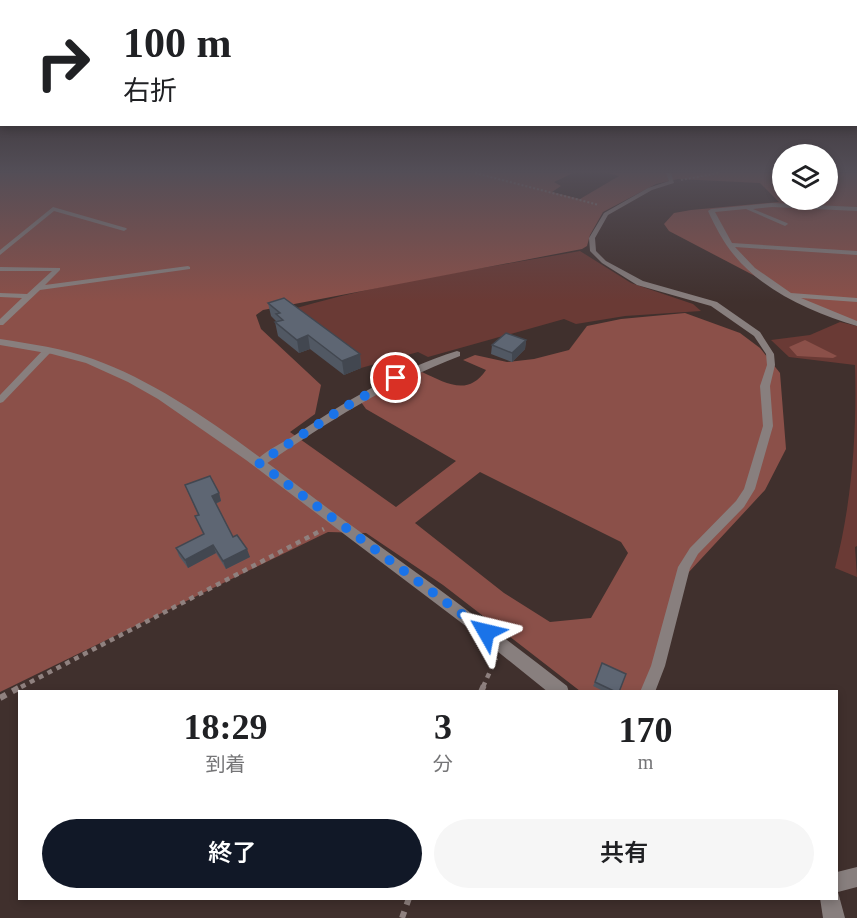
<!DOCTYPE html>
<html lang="ja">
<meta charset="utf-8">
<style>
:root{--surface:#fff;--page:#f6f6f6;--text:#202124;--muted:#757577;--accent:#111827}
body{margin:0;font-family:"Times New Roman","Noto Sans JP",serif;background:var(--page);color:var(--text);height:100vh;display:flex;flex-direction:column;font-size:22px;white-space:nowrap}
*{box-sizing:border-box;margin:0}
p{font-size:20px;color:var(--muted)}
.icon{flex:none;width:33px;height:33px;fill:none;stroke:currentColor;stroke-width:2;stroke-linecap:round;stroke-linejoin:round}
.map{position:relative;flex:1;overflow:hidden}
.side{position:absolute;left:18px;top:690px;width:820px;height:210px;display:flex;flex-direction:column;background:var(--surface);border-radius:0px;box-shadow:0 3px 9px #0003}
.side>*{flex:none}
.banner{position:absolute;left:0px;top:0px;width:858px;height:126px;box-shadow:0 3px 9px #0003;background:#fff;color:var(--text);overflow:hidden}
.fabs{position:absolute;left:772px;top:144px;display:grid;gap:12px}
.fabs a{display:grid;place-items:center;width:66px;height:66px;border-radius:50%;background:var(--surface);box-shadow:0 3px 9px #0003;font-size:30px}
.pin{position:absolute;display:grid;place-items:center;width:51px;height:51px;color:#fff;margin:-26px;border:3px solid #fff;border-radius:50%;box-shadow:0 2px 6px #0007}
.me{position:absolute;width:66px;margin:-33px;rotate:307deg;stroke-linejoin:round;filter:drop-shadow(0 0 4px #0008)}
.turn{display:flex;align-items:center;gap:21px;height:126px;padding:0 24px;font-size:27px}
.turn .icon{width:78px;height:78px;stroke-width:2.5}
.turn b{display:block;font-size:42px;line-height:51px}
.eta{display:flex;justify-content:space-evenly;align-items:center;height:102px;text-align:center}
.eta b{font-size:36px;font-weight:600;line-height:42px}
.primary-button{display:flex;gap:12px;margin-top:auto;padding:12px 24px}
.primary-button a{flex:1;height:69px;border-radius:36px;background:var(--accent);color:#fff;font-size:24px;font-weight:600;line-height:69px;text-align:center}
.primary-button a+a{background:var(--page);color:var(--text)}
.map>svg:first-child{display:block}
</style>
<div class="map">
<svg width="857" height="918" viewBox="0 0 857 918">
<rect width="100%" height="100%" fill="#40302d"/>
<path fill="#6a3a35" d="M580,251L631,283L693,304L701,311L625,316L576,324L564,319L428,357L418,352L361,368L286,311C382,282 482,269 580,251Z
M840,322L857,326V546L855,547L857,577L835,568C852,502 857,433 855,365L789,357L771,340L810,335Z"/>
<path fill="#8b5049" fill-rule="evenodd" d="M0,173H573L554,182L561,186L552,192L580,199L619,176L608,173H783V200H828V173H857V326L846,318L814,307L669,231L664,224L674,213L691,210L779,202L760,183L678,179L656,184L603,212L590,235L587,246L582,249L263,310L256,315L261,329L321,385L315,414L290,432L396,507L456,461L366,409L361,402L400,381L422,372C446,383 468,397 486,370L463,360L475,355L507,362L534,359L569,350L587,326L621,319L685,313L740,333L760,348L780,373L786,449L765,490L688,573L654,691H580L443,585L366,533L328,532L0,692ZM480,472L621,542L628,553L591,618L550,622L504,593L415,523Z
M805,340L837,356L833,358L797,356L789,347Z"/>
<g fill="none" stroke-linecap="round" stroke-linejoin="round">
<path stroke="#8f817f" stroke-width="2" stroke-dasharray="2 2" stroke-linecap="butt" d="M475,173L599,205
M681,180L718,173"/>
<path stroke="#8f817f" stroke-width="4.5" stroke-dasharray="5 5" stroke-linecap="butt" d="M21,687L324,529
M483,687L496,658"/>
<path stroke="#8f817f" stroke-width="6" stroke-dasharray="7 7" stroke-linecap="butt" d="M481,692L484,685
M0,698L24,685
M402,918L409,898"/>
<path fill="#887f7e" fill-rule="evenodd" d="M666,173H671L674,183L652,190L608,215L595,238L596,251L606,261L643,281L717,302L760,332L774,354L775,365L770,386L773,426L755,489L744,507L698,554L690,568L665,666L655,692H640L651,666L678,567L690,548L736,501L744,489L763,426L760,386L767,365L766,354L754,336L711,306L637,285L602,263L590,251L589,238L604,213L648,188L669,181Z
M772,203L857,207V211L772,207L753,209L787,223L788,224L785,226L746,209L715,212L732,243L857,251V255L735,247L755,268L791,293L857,298V302L801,298L857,321V326C813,313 763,291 734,255C723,242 715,226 708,211L711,209Z
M53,207L126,228L127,229L124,231L54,211L0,255V250Z
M188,266L190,267V269L40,290L3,325H0V319L22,298L0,297V293L27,294L52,271H0V267L60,268V270L45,285Z
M47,348L51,351L50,353L3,402L0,403V395L44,349Z
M457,351L460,352V356C389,383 326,423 263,466L259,467L254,463C263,452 280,444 292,437C343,403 398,369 457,351Z"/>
<path fill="#887f7e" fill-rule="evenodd" d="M0,339C31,344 63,348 93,359C180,390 267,464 341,518C417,573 493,628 567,686L569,692H548L471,630L246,460L158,399L128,382L86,363L52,354L0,345Z
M857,867V887L838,892L845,918H823L820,898H837V872Z"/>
</g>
<path fill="#515863" d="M268,303L360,354L361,368L344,375L310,349L299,353L278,336L275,322H277L271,316Z
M526,340L525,349L512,362L491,354L492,345Z
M185,485L219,493L221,501L216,504L233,537L250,557L226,569L216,553L188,568L179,556L176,548L203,534L195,516L198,515Z
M595,682L619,692H605L593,686Z"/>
<path fill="#424750" d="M308,335L310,349L299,353L297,340Z
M526,340L525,349L512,362V353Z
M360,354L361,368L344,375L342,361Z
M219,493L221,501L214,504L212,496Z
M213,545L216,553L188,568L185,560Z
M247,549L250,557L226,569L223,561Z"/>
<path fill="#5e6673" stroke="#424750" stroke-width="1.5" d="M284,298L360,354L342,361L308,335L297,340L275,322L283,320L276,314L280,313L268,303Z
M506,333L526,340L512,353L492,345Z
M210,476L219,493L212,496L233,537L237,535L247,549L223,561L213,545L185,560L176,548L204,534L195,516L199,515L185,485Z
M602,663L626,674L619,692H616L595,682Z"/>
<linearGradient id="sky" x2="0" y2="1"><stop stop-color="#231a19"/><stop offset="0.57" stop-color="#534e57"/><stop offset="1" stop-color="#534e57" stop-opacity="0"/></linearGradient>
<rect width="857" height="301" fill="url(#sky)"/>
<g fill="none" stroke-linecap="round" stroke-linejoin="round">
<path stroke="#1a73e8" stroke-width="10" stroke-dasharray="0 18" d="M396,378L340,410L259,463L486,632"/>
</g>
</svg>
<div class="fabs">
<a><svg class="icon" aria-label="layers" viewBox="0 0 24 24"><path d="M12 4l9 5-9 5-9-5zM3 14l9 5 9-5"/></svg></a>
</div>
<div class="pin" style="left:396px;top:378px;background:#d93025"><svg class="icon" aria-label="arrive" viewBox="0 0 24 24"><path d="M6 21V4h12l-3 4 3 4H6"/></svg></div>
<svg class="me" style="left:486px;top:632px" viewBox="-20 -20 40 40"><path d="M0-17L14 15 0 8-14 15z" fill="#1a73e8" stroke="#fff" stroke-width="4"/></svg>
<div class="banner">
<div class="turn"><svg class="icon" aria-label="right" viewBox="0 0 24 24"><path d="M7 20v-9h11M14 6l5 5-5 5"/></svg><div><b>100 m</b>右折</div></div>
</div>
<section class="side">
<div class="eta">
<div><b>18:29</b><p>到着</p></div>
<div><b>3</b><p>分</p></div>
<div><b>170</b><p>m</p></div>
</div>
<div class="primary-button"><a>終了</a><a>共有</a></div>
</section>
</div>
